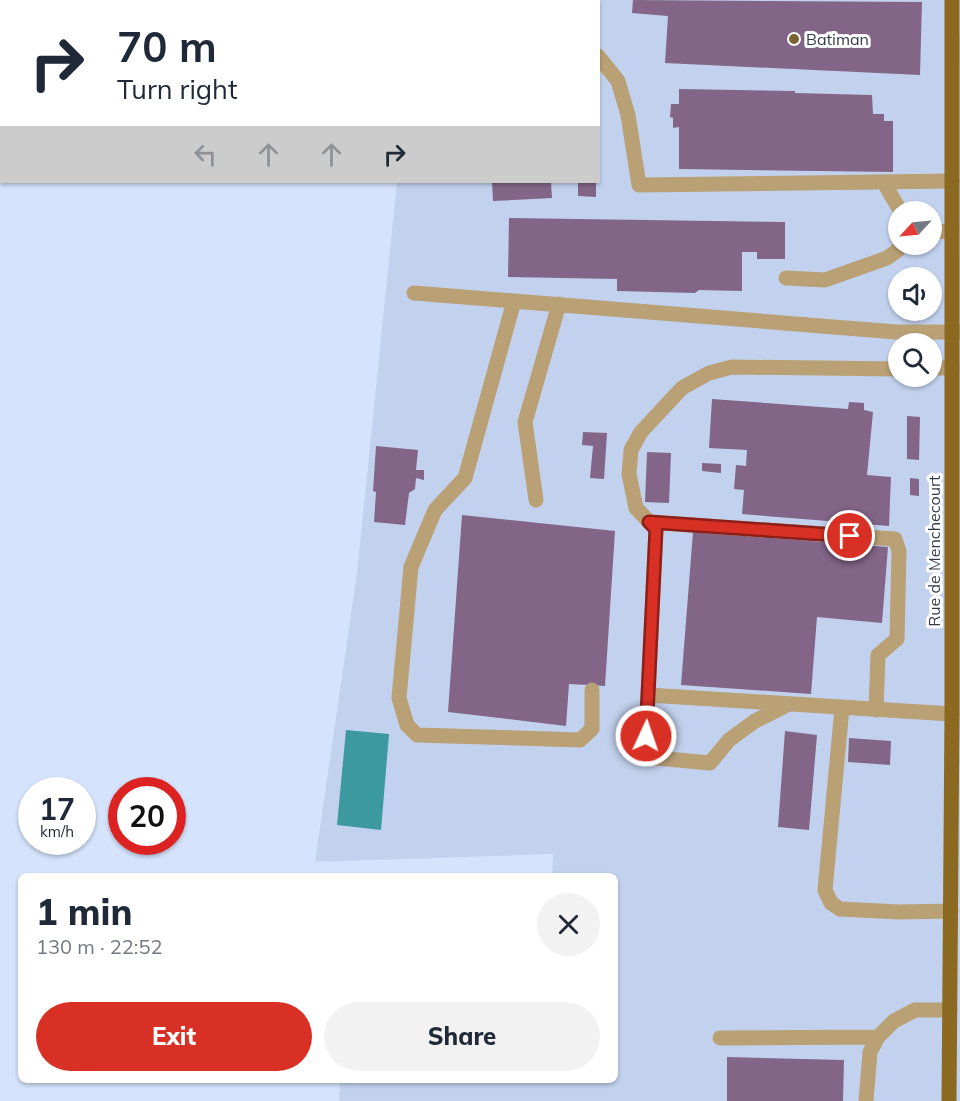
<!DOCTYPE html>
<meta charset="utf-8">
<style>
:root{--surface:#fff;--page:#f2f2f3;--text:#1f2937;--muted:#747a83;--accent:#d93025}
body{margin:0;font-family:Mulish,sans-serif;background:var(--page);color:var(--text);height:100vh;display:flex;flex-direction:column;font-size:22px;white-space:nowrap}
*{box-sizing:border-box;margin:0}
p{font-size:20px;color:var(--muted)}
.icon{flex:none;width:33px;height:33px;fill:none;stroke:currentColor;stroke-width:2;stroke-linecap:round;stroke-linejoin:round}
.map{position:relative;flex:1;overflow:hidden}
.sheet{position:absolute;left:18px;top:873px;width:600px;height:210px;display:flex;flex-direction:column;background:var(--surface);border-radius:9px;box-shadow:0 2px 4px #0004}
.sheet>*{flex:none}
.banner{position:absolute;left:0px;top:0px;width:600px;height:183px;box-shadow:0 2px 4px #0004;background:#fff;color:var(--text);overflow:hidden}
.needle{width:39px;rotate:244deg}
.fabs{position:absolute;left:888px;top:201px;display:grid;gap:12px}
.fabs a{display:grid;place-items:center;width:54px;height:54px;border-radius:50%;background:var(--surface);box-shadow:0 2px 4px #0004;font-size:30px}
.speed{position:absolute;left:18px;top:777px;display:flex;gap:12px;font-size:30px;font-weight:700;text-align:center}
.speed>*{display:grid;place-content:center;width:78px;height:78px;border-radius:50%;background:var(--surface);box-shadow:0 2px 4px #0004;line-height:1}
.speed small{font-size:15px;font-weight:400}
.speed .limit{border:9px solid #d22;background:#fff;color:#111}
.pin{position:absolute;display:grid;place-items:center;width:51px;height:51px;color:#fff;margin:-26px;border:3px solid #fff;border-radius:50%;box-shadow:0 2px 6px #0007}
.me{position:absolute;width:66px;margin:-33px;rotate:3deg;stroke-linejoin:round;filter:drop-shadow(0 0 4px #0008)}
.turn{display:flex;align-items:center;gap:21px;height:126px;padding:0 18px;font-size:27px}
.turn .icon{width:78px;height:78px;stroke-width:2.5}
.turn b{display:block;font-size:42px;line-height:51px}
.lanes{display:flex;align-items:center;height:57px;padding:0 18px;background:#0003;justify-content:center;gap:30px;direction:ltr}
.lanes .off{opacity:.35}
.round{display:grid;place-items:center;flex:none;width:63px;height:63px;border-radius:32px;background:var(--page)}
.headline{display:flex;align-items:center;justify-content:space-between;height:102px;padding:0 18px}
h1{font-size:36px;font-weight:800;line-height:45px}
.cta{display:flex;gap:12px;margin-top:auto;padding:12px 18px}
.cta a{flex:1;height:69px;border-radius:36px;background:var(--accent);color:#fff;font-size:24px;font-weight:800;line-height:69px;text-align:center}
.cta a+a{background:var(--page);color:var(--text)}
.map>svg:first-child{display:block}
</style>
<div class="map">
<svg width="960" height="1101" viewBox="0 0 960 1101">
<rect width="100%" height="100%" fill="#d5e3fc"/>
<path fill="#c2d2ee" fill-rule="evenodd" d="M415,0H954L960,37V1101H339L340,1080H615V876H552L553,854L315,862L357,573L397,182H598V2L415,1ZM898,212H932V244H898ZM898,278H932V310H898ZM898,344H932V376H898Z"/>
<path fill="#3c999f" d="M346,730L389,734L381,830L337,825Z"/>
<path fill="#826587" d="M633,0L922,2L920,75L665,63L668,16L632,13Z
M679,89L795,91V93L872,95L873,114H884V121H893V172L679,169V127L673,128V118L670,117L671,104H679Z
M492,182H551L552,198L493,201Z
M578,182H596V197L578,196Z
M509,218L785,222V259H757V252H742V291L699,290L695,293L617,291V279L508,277Z
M906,311H920V321L906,320Z
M712,399L848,409L849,402L864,403V410L873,412L867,475L891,477L889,526L742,514L744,490L734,489L736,465L746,466L747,450L709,448Z
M907,416L920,417L919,460L907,459Z
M583,432L607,433L604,479L590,478L593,446L582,445Z
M376,446L418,450L416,470H424V480L416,478L415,489L409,493L405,525L374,522L376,492L373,491Z
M647,452L671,453L669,503L645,502Z
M702,463L721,464V473L702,471Z
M910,478L919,479V496L910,495Z
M462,515L615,531L605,686L569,684L566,726L448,712Z
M693,532L888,547L882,623L817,617L811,694L681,685Z
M785,731L817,735L809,830L778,827Z
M849,738L891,741L890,765L848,762Z
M727,1057L844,1060L843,1101H727Z"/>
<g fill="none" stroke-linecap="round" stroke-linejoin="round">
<path stroke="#b9a075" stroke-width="15" d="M562,0V2
M598,56L618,81L628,115L639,185L952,181
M884,183L901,212
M932,232L952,231
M786,278L825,280L887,258L898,250L900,244
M414,293L896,332H960
M514,301L465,478L435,510L411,567L399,698L407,725L417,735L580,740L592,729V690
M932,368H952
M898,369L732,367L709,373L682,388L641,432L631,450L629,474L636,508L656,529L648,695L952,714
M536,500L525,422L559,304
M649,522L895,539L899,551L897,639L878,655L876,710
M648,695L645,757L710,763L729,740L755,721L787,705
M842,708L825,890L831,903L840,909L899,912L951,911
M720,1038L878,1037
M866,1101L870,1052L878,1037L894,1021L915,1010H950"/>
<path stroke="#8c6920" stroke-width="15" d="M949,1101L952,714V0"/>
</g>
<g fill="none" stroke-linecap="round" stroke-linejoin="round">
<defs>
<path id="route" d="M646,736L656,529L649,522L850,536"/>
</defs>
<use href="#route" stroke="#8d1f18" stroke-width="15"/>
<use href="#route" stroke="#d93025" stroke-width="10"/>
</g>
<circle fill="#7c6334" stroke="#fff" stroke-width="2" cx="794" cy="39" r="6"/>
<g text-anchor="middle" stroke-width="6" stroke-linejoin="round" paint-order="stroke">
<g font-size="16" fill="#323b4b" stroke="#fff" text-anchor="start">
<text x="806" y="45">Batiman</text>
</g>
<g font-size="16" fill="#323b4b" stroke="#fff">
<text transform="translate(934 551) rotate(-90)" y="6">Rue de Menchecourt</text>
</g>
</g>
</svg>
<div class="fabs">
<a><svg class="needle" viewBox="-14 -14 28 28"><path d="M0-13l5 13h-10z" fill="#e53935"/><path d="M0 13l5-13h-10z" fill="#747a83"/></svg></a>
<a><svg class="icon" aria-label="sound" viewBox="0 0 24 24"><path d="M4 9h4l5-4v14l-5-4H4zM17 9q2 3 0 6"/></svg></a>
<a><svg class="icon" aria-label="search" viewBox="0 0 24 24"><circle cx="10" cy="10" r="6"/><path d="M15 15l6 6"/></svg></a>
</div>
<div class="speed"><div>17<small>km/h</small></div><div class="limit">20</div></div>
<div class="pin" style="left:850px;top:536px;background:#d93025"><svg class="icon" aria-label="arrive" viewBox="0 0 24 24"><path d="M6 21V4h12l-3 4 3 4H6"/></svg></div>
<svg class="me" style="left:646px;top:736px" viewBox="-20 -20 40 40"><circle r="17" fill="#d93025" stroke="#fff" stroke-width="3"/><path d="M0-11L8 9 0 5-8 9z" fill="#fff"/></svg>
<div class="banner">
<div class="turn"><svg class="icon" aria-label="right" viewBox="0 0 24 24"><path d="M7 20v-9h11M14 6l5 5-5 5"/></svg><div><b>70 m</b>Turn right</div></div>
<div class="lanes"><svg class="icon off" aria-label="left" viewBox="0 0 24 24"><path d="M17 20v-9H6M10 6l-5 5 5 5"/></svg><svg class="icon off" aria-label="ahead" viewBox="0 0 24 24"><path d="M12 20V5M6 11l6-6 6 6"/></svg><svg class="icon off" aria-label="ahead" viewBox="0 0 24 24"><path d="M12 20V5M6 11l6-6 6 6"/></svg><svg class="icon" aria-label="right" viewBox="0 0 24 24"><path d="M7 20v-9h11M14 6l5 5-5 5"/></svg></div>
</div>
<section class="sheet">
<div class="headline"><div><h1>1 min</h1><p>130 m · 22:52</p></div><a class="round"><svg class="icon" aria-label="close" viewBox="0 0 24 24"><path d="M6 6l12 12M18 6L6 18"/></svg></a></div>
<div class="cta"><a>Exit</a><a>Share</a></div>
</section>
</div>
